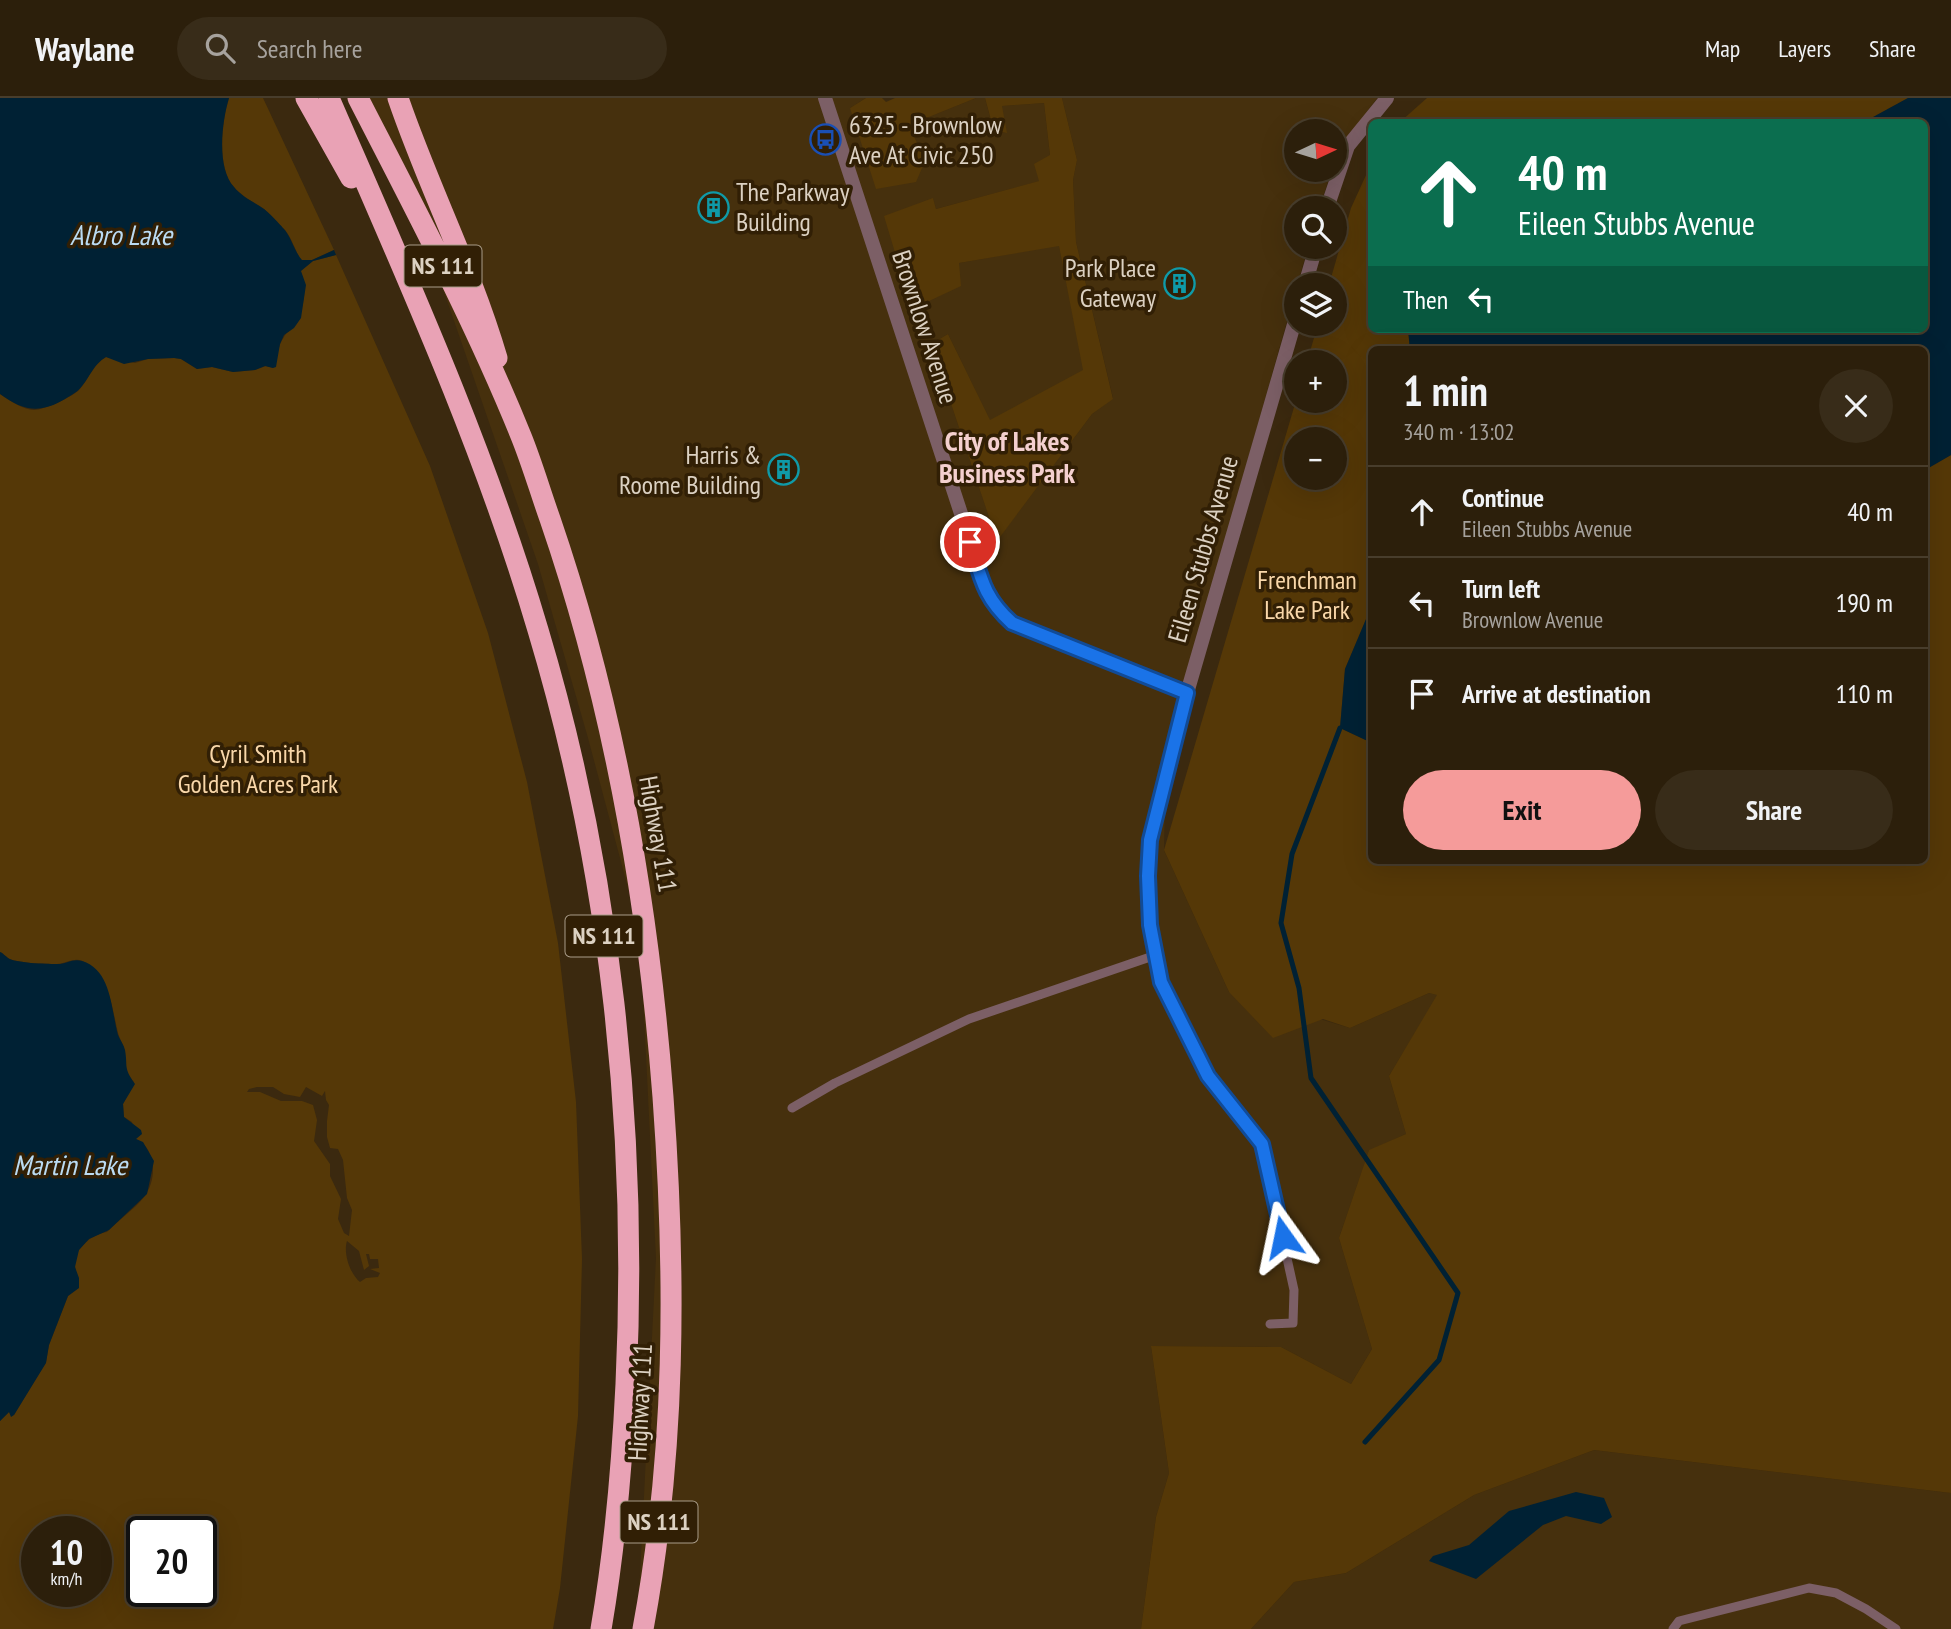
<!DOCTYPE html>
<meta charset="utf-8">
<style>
:root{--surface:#2c1f0b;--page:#382c19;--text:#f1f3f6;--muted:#a6a29d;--line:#483d2c;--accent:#f59b9a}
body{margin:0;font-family:"PT Sans Narrow",sans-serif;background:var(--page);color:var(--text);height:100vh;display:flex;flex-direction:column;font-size:26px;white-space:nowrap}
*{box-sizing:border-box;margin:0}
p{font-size:23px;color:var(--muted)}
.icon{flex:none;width:38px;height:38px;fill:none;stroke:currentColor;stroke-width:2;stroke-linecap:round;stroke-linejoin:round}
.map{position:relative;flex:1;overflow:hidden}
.sheet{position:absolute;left:1368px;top:248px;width:560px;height:518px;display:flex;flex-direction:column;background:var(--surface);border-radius:10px;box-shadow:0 7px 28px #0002,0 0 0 2px var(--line)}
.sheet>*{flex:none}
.banner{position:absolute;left:1368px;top:21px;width:560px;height:214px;border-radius:10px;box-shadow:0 7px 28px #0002,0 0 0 2px var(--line);background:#0b6e4f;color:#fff;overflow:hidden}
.needle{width:46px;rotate:86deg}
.fabs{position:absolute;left:1284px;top:21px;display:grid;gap:14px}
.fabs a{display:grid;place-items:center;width:63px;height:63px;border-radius:50%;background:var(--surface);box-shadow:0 7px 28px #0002,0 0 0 2px var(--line);font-size:35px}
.speed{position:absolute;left:21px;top:1418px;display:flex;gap:14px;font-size:35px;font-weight:700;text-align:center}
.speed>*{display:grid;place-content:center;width:91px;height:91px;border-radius:50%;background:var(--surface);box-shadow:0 7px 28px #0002,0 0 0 2px var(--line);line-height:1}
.speed small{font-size:18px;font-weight:400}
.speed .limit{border:4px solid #111;border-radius:10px;background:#fff;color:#111}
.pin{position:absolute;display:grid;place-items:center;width:60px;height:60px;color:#fff;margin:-30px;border:4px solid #fff;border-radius:50%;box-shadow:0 2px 7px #0007}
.me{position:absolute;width:77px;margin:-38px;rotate:348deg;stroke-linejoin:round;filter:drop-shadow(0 0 5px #0008)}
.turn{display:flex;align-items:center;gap:24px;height:147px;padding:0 35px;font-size:32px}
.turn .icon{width:91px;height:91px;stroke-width:2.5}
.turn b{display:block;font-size:49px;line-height:60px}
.then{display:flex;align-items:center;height:66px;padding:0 35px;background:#0003;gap:14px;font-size:26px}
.round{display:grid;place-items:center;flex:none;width:74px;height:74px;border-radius:37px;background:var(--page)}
.overview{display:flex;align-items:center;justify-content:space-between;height:119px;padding:0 35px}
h1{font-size:42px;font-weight:800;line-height:52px}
.button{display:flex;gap:14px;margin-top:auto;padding:14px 35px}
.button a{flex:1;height:80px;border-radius:42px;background:var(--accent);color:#111;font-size:28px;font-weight:800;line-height:80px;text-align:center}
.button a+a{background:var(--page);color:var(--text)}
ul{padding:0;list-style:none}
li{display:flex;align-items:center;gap:21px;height:91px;padding:0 35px;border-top:2px solid var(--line)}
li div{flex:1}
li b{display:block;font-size:26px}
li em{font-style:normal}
header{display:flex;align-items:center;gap:42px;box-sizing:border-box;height:98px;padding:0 35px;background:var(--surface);border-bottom:2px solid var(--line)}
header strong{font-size:33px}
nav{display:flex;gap:38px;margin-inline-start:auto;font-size:24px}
.search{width:490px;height:63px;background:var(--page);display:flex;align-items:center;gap:18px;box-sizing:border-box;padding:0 24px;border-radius:38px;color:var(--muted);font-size:26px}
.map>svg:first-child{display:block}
</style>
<header>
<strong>Waylane</strong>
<div class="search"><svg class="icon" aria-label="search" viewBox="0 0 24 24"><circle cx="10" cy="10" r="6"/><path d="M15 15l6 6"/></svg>Search here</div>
<nav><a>Map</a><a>Layers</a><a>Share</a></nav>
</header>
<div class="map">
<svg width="1951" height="1531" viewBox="0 0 1951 1531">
<rect width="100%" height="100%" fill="#3b290f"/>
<path fill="#46300d" d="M356,0H866L850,10L925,63L908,27L976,0H985L994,33L1006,35L1001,8L1044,5L1050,57L1040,83L936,111L933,101L885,119L959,165L1059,147L1084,272L990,323L948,236L931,246L997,442L1092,316L1113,300L1076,144L1073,82L1077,62L1062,0H1377L1345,43L1335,64V33H1297V72H1332L1319,110H1297V149H1308L1166,651L1164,752L1229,894L1350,930L1429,895L1438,897L1389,978L1406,1036L1369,1053L1339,1140L1372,1251L1351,1286L1281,1249L1151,1248L1169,1375L1156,1419L1141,1531H635L638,1517L656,1160L640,835L588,640L538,466L432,159Z
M1594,1352L1951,1395V1531H1251L1294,1484L1346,1475L1474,1397Z"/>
<path fill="#553807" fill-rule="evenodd" d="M229,0H263L334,152L312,162H301C295,153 291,137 283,130C279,126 267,113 264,111C254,104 242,99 234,89C216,69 222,23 229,0Z
M866,0H882L886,4L895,0H976L909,27L925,63L916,84L876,91L850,10Z
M985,0H1062L1077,62L1073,82L1076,144L1113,301L1092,316L997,443L931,246L948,236L990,322L1083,272L1059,148L959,165L961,188L929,203L910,204L884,118L933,100L936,111L1039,83L1034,66L1050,57L1044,5L1002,8L1007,35L994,33Z
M1427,0H1908L1864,24H1400Z
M1372,64V231H1408L1410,252H1372V507L1345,571L1340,630L1372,645V763H1925V372L1951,357V1395L1594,1352L1474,1397L1346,1475L1294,1484L1251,1531H1141L1156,1419L1169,1375L1151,1248L1281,1249L1351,1286L1372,1251L1339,1140L1369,1052L1406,1036L1389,978L1437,897L1429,895L1350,930L1323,921L1273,940L1229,894L1164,752L1297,299V303H1335V264H1307L1318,226H1335V187H1329L1351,110ZM1297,341H1335V380H1297Z
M336,157L430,368L488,535L527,684L558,845L576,1004L582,1161L578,1318L560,1490L553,1531H0V1323L9,1314L14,1317L46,1264L49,1247L68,1198L78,1190C79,1181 76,1176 75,1168C73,1151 92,1136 107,1134C119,1121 134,1112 144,1099C158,1081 156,1050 136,1041L132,1024L124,1019L123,1006L134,984C123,972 126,969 125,955C124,948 120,942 118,935C112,910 110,880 86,865C75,857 66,867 55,866C45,866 16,865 8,860C5,858 3,855 0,854V296C9,302 23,312 34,312C44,312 72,299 79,292C89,281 92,267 106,259L135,265L148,261L174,260L181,261L197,271L212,269L233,274L255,272L266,268L273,270C277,260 278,247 284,239C287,233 292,232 295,227C304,210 308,189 300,173L313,163ZM257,989H273L284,996L300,999L306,989L322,998L325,993L326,1002L329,1007L327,1023V1039L330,1050L338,1051L343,1062L347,1100L352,1112L349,1138L344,1135L338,1121L341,1101L330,1078V1066L314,1043L317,1022L313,1007L302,1003H281L260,994H247L249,991ZM347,1143L359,1153L364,1172L369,1168L366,1156H369L370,1161H378L379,1170L370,1171L380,1175L378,1179L366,1180L360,1184C350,1176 343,1155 347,1143ZM37,1433H96V1493H37ZM142,1433H201V1493H142Z"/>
<path fill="#002134" d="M0,0H229C222,23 216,69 234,89C242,99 254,104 264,111C267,113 280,126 283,130C291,138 294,153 302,162H312L334,152L336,157L313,163L301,173L306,187L301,220L294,230L284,237L280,246L276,269L273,270L265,268L255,272L233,274L212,269L197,271L181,261L174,260L148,261L124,266L106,259C94,266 91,277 82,288C78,294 71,297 65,301C40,316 23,313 0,296Z
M1908,0H1951V357L1925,372V252H1410L1408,231H1925V24H1864Z
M1372,507V645L1340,630L1345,571Z
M0,854C3,855 5,858 8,860C15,865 46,866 56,866C65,867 72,860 82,863C112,872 111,912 118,937C120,942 124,947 125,952C128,969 123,969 135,986L123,1006L124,1019L141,1032L142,1036L136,1041L143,1044L154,1063L147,1096L109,1132L89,1141L79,1152L75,1169L79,1180V1190L68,1198L49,1247L46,1265L14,1317L11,1319L9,1314L0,1323Z
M1576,1394L1604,1400L1612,1419L1601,1426L1566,1418L1543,1427L1476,1481L1429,1463L1433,1458L1469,1447L1509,1413Z"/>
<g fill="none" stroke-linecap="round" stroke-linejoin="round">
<path stroke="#002134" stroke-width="5" d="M1340,630L1292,756L1281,825L1299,890L1311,980L1458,1195L1439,1262L1365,1344"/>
<path stroke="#7c5f66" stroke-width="9" d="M792,1010L835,985L969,921L1156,857
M1262,1047L1294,1192L1293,1225L1270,1226
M1673,1531L1679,1523L1809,1490L1836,1495L1866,1511L1896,1531"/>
<path stroke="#7c5f66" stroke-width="14" d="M825,0L987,495C998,514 1010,523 1029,533L1187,595
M1327,110L1348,48L1387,0
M1305,187L1316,149
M1262,1047L1208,978L1161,884L1150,827L1148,778L1150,742L1187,595L1297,216"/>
<path stroke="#e9a2b5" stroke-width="21" d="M306,0L351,80
M329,0C405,175 484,349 538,532C611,775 638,1033 626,1286C622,1368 615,1450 601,1531
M358,0C415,111 474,222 521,338C532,365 540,393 550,421C614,607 648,802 663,999C676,1178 676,1354 643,1531
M398,0C428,88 471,171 497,260"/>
</g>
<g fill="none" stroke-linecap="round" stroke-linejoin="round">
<defs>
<path id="route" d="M970,444C981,479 983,499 1012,525L1187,595L1150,742L1148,778L1150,827L1161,884L1208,978L1262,1046L1283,1139"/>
</defs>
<use href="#route" stroke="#114b97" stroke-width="18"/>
<use href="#route" stroke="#1a73e8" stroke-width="12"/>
</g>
<defs>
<symbol id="bus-ring" viewBox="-11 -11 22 22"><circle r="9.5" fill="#311f05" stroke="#1a4fb4" stroke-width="1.5"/><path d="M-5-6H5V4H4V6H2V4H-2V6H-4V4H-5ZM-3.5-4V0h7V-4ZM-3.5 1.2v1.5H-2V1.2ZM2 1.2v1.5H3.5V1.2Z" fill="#1a4fb4"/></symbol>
<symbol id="building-ring" viewBox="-11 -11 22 22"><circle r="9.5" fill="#311f05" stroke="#0f9aa8" stroke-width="1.5"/><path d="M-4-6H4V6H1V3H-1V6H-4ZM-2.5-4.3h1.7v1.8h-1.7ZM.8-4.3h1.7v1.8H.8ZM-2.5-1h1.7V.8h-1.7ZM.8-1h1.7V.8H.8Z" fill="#0f9aa8"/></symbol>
</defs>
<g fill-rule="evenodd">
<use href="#bus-ring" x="808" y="24" width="35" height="35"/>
<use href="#building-ring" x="696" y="92" width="35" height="35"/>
<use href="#building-ring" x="1162" y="168" width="35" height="35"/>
<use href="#building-ring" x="766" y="354" width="35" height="35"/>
</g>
<g text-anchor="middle" stroke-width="7" stroke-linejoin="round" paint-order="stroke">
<g fill="#311f05" stroke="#a99c89" stroke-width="2">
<rect x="404.5" y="147.5" width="77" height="41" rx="5"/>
<rect x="565.5" y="817.5" width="77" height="41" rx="5"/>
<rect x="620.5" y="1403.5" width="77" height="41" rx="5"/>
</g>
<g font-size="24" font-weight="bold" fill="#dcd1c2">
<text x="443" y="176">NS 111</text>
<text x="604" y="846">NS 111</text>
<text x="659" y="1432">NS 111</text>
</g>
<g font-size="26" fill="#dcd1c2" stroke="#311f05" text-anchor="start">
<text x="849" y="36">6325 - Brownlow<tspan x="849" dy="30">Ave At Civic 250</tspan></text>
<text x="736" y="103">The Parkway<tspan x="736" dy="30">Building</tspan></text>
<text x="1156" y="179" text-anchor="end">Park Place<tspan x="1156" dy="30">Gateway</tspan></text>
<text x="761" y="366" text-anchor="end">Harris &amp;<tspan x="761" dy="30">Roome Building</tspan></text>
</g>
<g font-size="26" fill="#dcd1c2" stroke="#311f05">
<text transform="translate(925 229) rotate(72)" y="9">Brownlow Avenue</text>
<text transform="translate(1203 451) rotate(-74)" y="9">Eileen Stubbs Avenue</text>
<text transform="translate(658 736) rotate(80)" y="9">Highway 111</text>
<text transform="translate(640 1304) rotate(-87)" y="9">Highway 111</text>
</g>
<g font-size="26" fill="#f9d7a9" stroke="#311f05">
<text x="1307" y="491">Frenchman<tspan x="1307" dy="30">Lake Park</tspan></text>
<text x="258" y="665">Cyril Smith<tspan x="258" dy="30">Golden Acres Park</tspan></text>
</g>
<g font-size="28" font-style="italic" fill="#badbf2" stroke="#311f05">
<text x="121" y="147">Albro Lake</text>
<text x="70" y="1077">Martin Lake</text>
</g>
<g font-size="28" font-weight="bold" fill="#f4d0cf" stroke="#311f05">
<text x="1007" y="353">City of Lakes<tspan x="1007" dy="32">Business Park</tspan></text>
</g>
</g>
</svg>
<div class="fabs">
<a><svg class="needle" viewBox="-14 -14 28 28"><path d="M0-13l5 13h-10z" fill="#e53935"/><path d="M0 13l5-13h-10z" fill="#a6a29d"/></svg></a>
<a><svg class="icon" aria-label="search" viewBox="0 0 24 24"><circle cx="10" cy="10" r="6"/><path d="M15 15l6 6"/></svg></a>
<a><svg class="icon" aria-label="layers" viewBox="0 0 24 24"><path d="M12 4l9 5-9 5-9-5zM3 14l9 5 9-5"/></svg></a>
<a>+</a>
<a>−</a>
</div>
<div class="speed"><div>10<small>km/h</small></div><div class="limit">20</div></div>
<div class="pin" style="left:970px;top:444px;background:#d93025"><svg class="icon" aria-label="arrive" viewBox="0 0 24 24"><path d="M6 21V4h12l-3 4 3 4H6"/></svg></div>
<svg class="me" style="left:1283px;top:1139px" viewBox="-20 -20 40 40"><path d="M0-17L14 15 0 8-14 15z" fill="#1a73e8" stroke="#fff" stroke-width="4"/></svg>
<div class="banner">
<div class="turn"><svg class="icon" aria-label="ahead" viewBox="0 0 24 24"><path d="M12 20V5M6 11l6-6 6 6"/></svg><div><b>40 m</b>Eileen Stubbs Avenue</div></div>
<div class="then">Then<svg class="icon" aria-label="left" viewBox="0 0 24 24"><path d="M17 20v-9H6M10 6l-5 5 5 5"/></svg></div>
</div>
<section class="sheet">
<div class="overview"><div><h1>1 min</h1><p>340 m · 13:02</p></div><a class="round"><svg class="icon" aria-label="close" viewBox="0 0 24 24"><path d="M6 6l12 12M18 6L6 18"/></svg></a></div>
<ul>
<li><svg class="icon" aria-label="ahead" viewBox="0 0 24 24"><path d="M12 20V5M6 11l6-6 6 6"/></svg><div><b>Continue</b><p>Eileen Stubbs Avenue</p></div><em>40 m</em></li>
<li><svg class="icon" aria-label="left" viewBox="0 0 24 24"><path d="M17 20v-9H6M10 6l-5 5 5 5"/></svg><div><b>Turn left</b><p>Brownlow Avenue</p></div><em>190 m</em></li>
<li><svg class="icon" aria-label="arrive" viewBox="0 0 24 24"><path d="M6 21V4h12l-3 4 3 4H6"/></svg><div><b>Arrive at destination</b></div><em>110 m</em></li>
</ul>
<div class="button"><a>Exit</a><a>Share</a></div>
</section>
</div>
